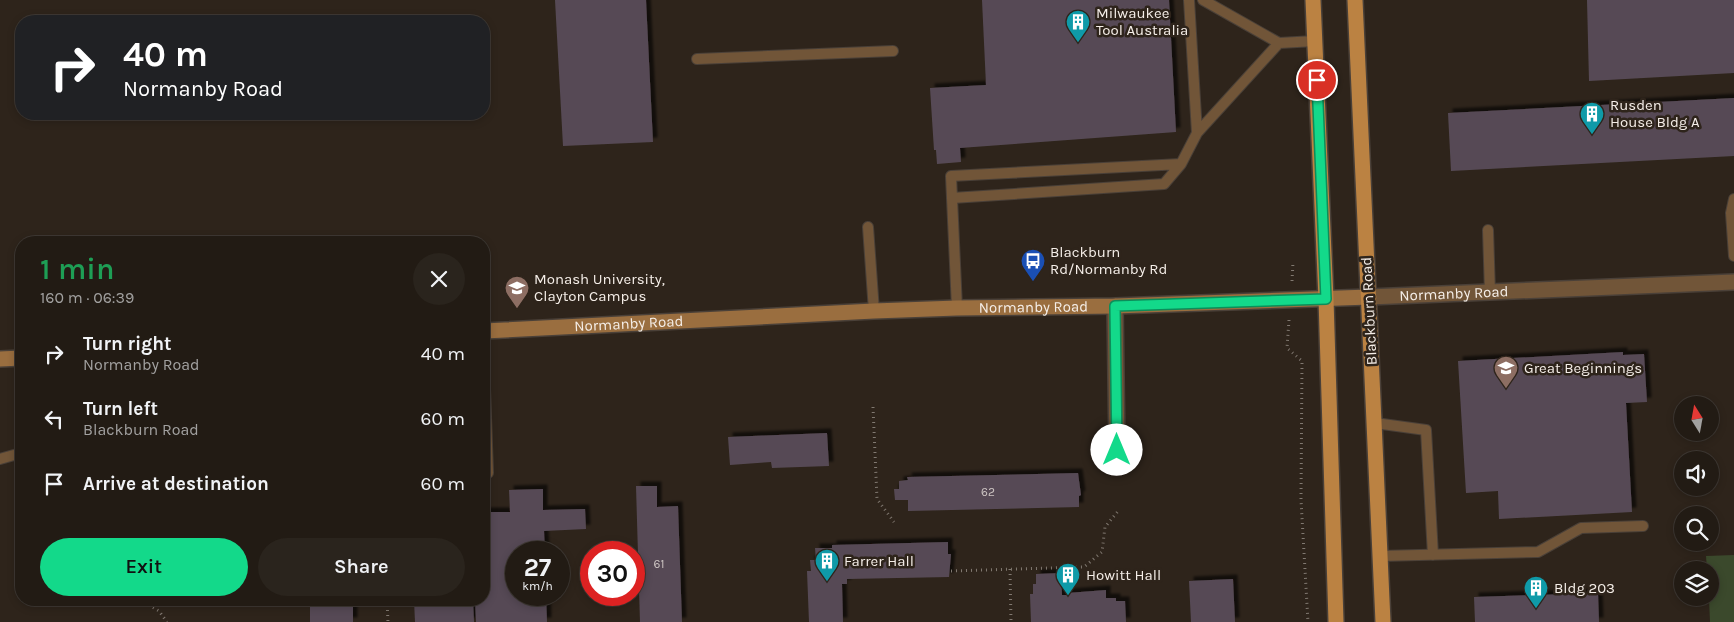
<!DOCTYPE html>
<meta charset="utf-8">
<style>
:root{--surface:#221b14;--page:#2a241d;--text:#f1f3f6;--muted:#a2a1a0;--line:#3f3934;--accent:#13d98a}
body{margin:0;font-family:Karla,sans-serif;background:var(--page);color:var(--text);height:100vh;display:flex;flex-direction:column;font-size:19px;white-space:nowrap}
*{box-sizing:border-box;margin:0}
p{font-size:16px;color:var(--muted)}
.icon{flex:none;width:28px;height:28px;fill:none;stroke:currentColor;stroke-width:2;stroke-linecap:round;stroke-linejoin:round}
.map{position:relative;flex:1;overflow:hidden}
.sheet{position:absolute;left:15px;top:236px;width:475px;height:370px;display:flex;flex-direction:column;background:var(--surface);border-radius:20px;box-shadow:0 2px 8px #0003,0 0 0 1px var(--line)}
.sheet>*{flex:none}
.top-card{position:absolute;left:15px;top:15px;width:475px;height:105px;border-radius:20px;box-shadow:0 2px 8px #0003,0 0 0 1px var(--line);background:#202124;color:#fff;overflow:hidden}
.needle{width:32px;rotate:349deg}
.tools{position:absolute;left:1674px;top:396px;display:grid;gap:10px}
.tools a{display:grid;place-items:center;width:45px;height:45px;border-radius:50%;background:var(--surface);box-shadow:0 2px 8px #0003,0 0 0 1px var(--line);font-size:25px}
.speed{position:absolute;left:505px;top:541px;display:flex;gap:10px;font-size:25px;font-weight:700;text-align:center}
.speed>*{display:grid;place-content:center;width:65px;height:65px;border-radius:50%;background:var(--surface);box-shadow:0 2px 8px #0003,0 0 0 1px var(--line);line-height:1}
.speed small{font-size:12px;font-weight:400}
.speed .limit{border:8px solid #d22;background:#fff;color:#111}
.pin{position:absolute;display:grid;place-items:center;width:42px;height:42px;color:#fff;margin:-21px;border:2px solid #fff;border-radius:50%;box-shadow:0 1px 5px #0007}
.me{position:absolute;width:55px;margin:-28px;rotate:0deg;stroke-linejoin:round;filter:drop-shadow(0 0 4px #0008)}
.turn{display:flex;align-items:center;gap:18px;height:105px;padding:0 25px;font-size:22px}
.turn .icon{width:65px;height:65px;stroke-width:2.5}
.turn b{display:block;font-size:35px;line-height:42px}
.round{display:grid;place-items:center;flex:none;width:52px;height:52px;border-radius:26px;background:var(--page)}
.overview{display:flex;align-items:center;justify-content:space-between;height:85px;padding:0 25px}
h1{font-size:30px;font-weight:600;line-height:38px;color:#1e9e55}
.primary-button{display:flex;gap:10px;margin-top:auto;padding:10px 25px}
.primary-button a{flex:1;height:58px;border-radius:30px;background:var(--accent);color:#111;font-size:20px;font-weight:600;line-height:58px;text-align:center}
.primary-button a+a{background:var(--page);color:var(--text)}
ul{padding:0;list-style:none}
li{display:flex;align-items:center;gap:15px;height:65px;padding:0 25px}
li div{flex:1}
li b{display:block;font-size:19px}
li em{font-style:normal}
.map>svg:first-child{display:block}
</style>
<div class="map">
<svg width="1734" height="622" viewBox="0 0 1734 622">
<defs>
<filter id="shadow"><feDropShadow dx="4.5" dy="-4.5" stdDeviation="1" flood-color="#0009"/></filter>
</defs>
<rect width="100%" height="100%" fill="#2e241b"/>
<path fill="#3b492c" d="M1734,555V622H1710L1709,598L1710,570H1707L1706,556Z"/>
<path fill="#564a55" filter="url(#shadow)" d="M555,0H646L653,142L563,146Z
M982,0H1169L1176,132L960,148L961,162L937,164L936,150H934L930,88L986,85Z
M1587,0H1734V73L1589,81Z
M1734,98V156L1451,171L1448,113Z
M1623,352V355L1644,354L1647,402L1626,403L1632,512L1499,519L1498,491L1466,493L1458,361Z
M827,433L829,466L772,468L771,462L730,465L728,437Z
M1078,473L1081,495L1079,496V507L908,511V500H895L894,489H899V481L908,480L907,477Z
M636,486H657V507L678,506L682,622H640Z
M543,489V510L585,509L586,529L544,531L545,552H516V595H546L547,622H476L475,600H484V512H510L509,490Z
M948,542V554H951L949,577L847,579V584H842L843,622H809L807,571H811L810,560H816L815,548H832V545Z
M1061,573L1062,595H1067V593L1106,590V598H1116V601H1125L1126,622H1031L1030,594H1033V584H1036V574Z
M1233,579L1235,622H1191L1189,581Z
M1598,593L1599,622H1475L1474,597Z
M310,600H353V622H310Z
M414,600H473L474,622H415Z"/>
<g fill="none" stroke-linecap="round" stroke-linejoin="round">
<defs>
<path id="lane" d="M1279,43L1315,41
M697,59L893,51
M1197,133L1279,43L1203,0
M952,198L1164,184L1181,164L1197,133L1189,0
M1734,199L1731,213L1734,256
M868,227L874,311
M1488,230L1490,293
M957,308L951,176L1181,164
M484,361L488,473
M1375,423L1426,430L1433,555
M0,459L21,453
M1380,556L1538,552L1581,528L1643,526"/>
<g id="street">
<path id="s1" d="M1369,297L1734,282"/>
<path d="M1115,306L1117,449"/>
</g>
<g id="secondary">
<path id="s2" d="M484,331L874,311L957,308L1115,306L1369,297"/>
<path d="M0,359L21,358"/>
</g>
<path id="primary" d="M1313,0L1326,299L1336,622
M1355,0L1383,622"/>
</defs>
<use href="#lane" stroke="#4a4038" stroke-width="12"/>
<use href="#street" stroke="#4a4038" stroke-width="18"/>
<use href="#secondary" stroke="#4a4038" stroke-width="18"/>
<use href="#primary" stroke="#4a4038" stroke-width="18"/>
<path stroke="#817971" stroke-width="3" stroke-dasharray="1 4" stroke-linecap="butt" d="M1292,281L1293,262
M1289,320L1287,348L1302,361L1301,500L1308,622
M873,407L877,499L894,522
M1010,569L1011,622
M951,571L1084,567L1102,552L1105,527L1119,510
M140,600L159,611L167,622
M387,600L388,622"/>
<use href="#lane" stroke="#715538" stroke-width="10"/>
<use href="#street" stroke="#715538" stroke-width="15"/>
<use href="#secondary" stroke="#9a6e3f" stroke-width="15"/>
<use href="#primary" stroke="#bb8242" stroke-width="15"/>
</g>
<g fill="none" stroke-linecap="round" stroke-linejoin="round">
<defs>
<path id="route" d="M1117,450L1115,306L1326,299L1317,80"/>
</defs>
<use href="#route" stroke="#0c8d5a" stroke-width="12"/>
<use href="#route" stroke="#13d98a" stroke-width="9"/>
</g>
<defs>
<symbol id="building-pin" viewBox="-11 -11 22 30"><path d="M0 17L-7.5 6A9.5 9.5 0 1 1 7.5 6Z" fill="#0f9aa8" stroke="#2e241b"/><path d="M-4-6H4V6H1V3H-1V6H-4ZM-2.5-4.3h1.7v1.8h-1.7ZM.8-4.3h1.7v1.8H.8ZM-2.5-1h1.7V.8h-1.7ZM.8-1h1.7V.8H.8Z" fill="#fff"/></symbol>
<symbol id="bus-pin" viewBox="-11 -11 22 30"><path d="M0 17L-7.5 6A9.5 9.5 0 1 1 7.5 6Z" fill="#1a4fb4" stroke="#2e241b"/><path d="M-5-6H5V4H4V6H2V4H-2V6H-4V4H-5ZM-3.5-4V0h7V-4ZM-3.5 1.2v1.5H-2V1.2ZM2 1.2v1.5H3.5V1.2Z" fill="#fff"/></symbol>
<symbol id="university-pin" viewBox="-11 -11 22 30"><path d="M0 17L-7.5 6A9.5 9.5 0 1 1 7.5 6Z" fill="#8d6e63" stroke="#2e241b"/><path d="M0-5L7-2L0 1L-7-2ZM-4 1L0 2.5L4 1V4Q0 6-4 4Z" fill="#fff"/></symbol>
<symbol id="school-pin" viewBox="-11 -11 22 30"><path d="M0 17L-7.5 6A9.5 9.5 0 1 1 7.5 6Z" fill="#8d6e63" stroke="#2e241b"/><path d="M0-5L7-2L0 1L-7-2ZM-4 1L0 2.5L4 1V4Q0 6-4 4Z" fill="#fff"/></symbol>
</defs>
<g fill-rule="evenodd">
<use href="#building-pin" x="1064" y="8" width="28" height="38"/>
<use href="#building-pin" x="1578" y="100" width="28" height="38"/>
<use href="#bus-pin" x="1019" y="247" width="28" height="38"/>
<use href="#university-pin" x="503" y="274" width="28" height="38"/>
<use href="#school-pin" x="1492" y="354" width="28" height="38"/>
<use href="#building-pin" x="813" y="547" width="28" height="38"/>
<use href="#building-pin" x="1054" y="561" width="28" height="38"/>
<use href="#building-pin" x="1522" y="574" width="28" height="38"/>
</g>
<g text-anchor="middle" stroke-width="5" stroke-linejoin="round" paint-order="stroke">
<g font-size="12" fill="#cdc5c3">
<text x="988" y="496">62</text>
<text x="659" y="568">61</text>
</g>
<g font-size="15" fill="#f5eee8" stroke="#2e241b" text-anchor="start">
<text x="1096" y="18">Milwaukee<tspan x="1096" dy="17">Tool Australia</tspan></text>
<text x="1610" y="110">Rusden<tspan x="1610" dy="17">House Bldg A</tspan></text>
<text x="1050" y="257">Blackburn<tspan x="1050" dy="17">Rd/Normanby Rd</tspan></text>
<text x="534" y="284">Monash University,<tspan x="534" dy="17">Clayton Campus</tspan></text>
<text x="1524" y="373">Great Beginnings</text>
<text x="844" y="566">Farrer Hall</text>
<text x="1086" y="580">Howitt Hall</text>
<text x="1554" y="593">Bldg 203</text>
</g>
<g font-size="15" fill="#f5eee8" stroke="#2e241b">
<text dy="5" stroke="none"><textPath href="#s1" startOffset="85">Normanby Road</textPath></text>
<text dy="5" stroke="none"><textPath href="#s2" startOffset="550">Normanby Road</textPath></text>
<text transform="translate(1369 311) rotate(-93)" y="5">Blackburn Road</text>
<text dy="5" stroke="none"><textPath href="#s2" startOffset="145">Normanby Road</textPath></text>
</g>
</g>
</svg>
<div class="tools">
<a><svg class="needle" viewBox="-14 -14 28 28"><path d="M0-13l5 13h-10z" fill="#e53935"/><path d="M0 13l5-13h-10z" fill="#a2a1a0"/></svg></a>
<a><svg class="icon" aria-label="sound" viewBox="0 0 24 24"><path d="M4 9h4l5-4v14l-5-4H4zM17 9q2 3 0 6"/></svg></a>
<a><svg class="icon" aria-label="search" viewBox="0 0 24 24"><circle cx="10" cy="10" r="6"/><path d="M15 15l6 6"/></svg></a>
<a><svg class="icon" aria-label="layers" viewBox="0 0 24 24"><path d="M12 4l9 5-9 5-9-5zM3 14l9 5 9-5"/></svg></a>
</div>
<div class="speed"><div>27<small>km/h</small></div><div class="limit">30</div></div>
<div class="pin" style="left:1317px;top:80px;background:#d93025"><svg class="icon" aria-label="arrive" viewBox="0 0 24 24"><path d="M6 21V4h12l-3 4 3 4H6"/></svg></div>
<svg class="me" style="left:1117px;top:450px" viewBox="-20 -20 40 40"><circle r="19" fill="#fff"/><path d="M0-13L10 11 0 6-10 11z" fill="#13d98a"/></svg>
<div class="top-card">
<div class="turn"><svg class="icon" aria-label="right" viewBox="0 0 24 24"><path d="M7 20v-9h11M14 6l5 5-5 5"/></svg><div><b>40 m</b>Normanby Road</div></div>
</div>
<section class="sheet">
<div class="overview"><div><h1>1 min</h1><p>160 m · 06:39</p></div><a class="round"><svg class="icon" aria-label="close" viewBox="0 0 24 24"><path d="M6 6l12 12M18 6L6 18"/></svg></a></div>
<ul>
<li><svg class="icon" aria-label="right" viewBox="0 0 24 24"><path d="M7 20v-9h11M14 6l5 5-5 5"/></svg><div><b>Turn right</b><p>Normanby Road</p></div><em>40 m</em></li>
<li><svg class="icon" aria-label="left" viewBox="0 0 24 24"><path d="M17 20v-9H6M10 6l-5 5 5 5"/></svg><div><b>Turn left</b><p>Blackburn Road</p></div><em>60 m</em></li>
<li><svg class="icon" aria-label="arrive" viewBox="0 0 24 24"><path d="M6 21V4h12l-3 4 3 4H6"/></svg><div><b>Arrive at destination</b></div><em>60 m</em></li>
</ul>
<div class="primary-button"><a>Exit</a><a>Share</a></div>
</section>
</div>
